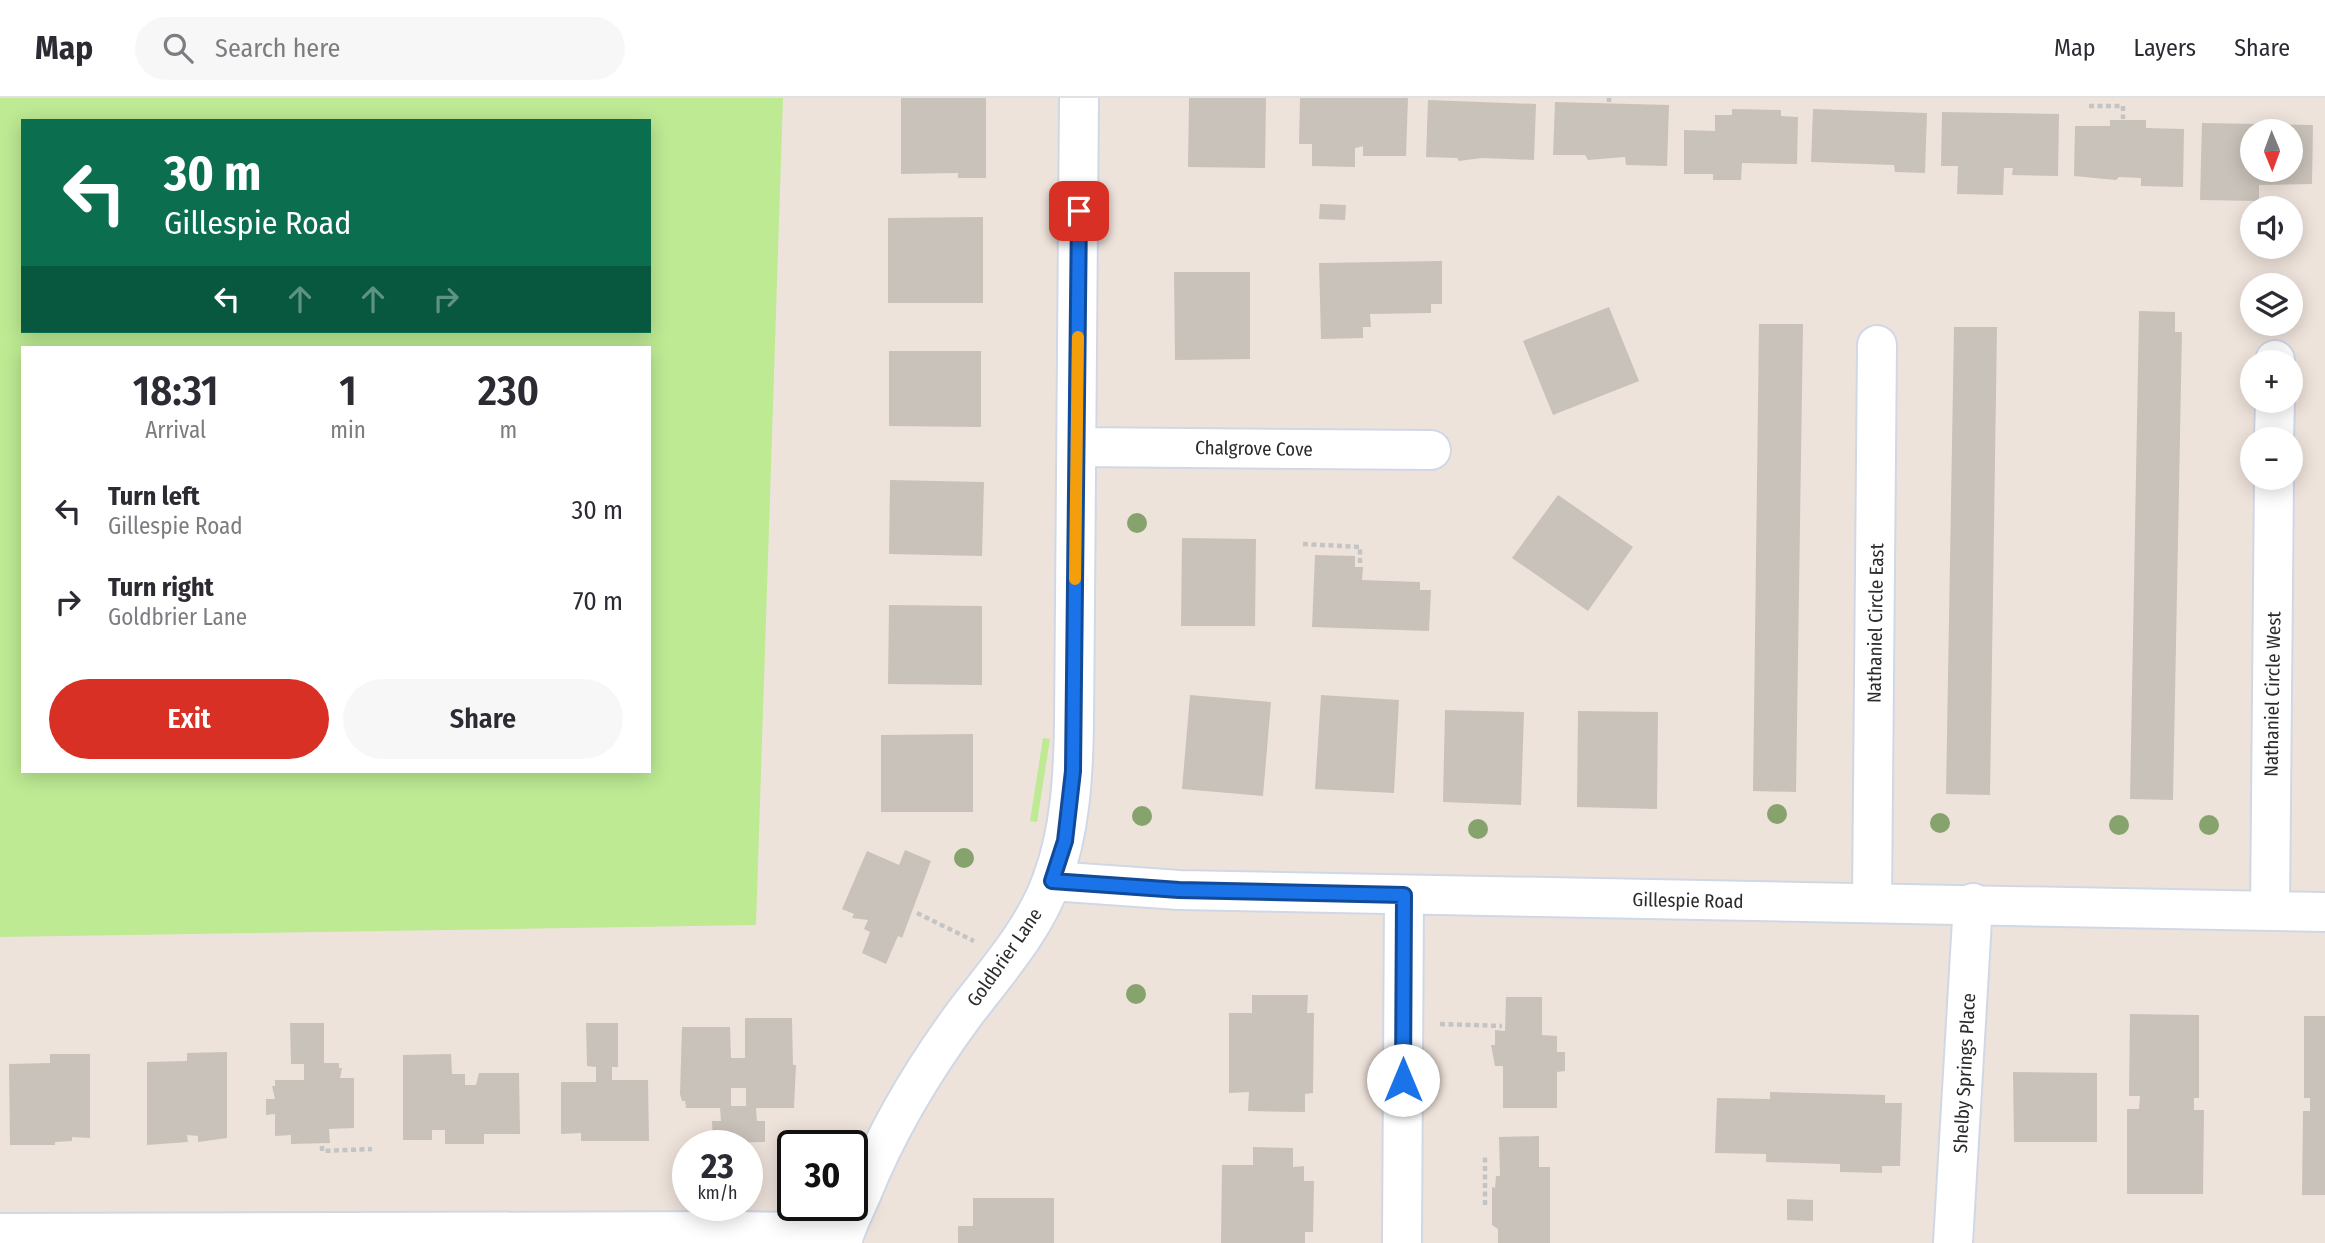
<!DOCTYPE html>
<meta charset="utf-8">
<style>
:root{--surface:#fff;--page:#f7f7f7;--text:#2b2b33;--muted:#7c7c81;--line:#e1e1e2;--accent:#d93025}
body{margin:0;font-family:"Fira Sans Condensed",sans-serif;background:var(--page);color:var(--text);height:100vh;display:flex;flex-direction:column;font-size:26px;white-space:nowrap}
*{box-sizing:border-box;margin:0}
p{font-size:23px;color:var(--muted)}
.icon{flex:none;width:38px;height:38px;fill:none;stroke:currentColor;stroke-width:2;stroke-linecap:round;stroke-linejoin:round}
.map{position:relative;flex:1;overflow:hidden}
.panel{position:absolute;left:21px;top:248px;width:630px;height:427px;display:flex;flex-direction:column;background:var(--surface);border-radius:0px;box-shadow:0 4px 18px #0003}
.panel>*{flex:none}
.hud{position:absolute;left:21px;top:21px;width:630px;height:214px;border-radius:0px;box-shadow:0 4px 18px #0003;background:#0b6e4f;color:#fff;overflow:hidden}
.needle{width:46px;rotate:179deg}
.controls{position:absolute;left:2240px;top:21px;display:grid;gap:14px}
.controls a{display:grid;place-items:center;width:63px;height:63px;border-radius:50%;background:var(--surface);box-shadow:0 4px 18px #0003;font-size:35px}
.speed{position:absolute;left:672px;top:1032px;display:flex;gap:14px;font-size:35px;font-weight:700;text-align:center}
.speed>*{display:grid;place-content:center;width:91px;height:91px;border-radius:50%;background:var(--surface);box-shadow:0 4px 18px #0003;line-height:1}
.speed small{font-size:18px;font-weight:400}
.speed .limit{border:4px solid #111;border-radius:10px;background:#fff;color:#111}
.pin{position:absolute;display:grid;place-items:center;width:60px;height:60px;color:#fff;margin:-30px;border-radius:14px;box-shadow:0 4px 10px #0006}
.me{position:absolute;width:77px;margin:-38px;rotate:0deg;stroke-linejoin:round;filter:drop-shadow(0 0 5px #0008)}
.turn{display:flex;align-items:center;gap:24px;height:147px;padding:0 28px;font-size:32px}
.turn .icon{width:91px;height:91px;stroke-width:2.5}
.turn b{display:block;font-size:49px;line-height:60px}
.lanes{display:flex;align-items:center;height:66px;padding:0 28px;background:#0003;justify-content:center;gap:35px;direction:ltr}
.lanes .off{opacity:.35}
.eta{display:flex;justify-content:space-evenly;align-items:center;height:119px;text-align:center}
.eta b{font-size:42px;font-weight:600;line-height:49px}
.action{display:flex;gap:14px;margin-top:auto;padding:14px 28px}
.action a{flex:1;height:80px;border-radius:42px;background:var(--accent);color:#fff;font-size:28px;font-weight:600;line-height:80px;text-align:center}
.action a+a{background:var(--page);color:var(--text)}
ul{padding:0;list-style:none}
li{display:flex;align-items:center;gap:21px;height:91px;padding:0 28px}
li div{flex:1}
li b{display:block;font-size:26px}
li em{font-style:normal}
header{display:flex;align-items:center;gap:42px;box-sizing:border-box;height:98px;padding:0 35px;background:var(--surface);border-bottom:2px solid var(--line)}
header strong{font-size:33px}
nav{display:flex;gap:38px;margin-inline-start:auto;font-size:24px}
.search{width:490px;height:63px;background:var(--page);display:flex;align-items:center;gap:18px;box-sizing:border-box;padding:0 24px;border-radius:38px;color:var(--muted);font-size:26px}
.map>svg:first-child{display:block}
</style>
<header>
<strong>Map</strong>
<div class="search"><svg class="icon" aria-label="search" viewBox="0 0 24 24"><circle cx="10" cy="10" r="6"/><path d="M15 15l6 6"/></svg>Search here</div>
<nav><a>Map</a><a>Layers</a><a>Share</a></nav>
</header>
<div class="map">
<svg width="2325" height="1145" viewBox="0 0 2325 1145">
<rect width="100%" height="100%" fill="#eee3db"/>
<path fill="#bdea93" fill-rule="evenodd" d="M0,0H783L756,827L0,839ZM23,23H649V233H23ZM23,250H649V674H23Z
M1043,640L1050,641L1037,724L1030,723Z"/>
<path fill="#c9c2ba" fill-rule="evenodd" d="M901,0H986V80H958V75L901,76Z
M1189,0H1266L1265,70L1188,69Z
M1300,0H1408L1406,58H1363V48L1360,49L1355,50V69L1312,68V46H1299Z
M1428,2L1536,6L1534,62L1482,60L1459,63L1457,60L1426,59Z
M1555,4L1669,7L1667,68L1626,67L1625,59L1588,62L1585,57H1553Z
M1732,11L1781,12V18L1798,19L1797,66L1742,65L1741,82H1713V76H1684V32L1715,33V17H1732Z
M1813,11L1927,15L1925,75L1895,74L1894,67L1811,64Z
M1942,14L2059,16L2058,78L2012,77L2013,70H2004L2003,97L1957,96L1958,68H1941Z
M2110,22H2146V30L2184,31L2183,89L2141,88V80L2119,79L2116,82L2074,78L2075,28H2110Z
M2202,25L2313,27L2312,86L2259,87V103L2200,102ZM2252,33H2291V72H2252Z
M1320,106L1346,107L1345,122L1319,121Z
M983,119V205H888V120Z
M1442,163V206H1431V215L1370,216L1371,229H1363V240L1321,241L1319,165Z
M1174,174H1250V261L1175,262Z
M1609,209L1639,283L1553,317L1523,243Z
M2139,213L2175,214V234H2182L2173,702L2130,701Z
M1759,226H1803L1796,694L1753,693Z
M1954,229H1997L1990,697L1946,696Z
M889,253H981V329L889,328Z
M890,382L984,384L982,458L889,456Z
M1558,397L1633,449L1588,513L1512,460Z
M1182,440L1256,441L1255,528H1181Z
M1315,457L1355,458V469H1363L1362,482L1420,484V492H1431L1429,533L1312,529Z
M889,507L982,508V587L888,586Z
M1190,597L1271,604L1263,698L1182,691Z
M1321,597L1399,602L1394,695L1315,691Z
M1445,612L1524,614L1521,707L1443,704Z
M1578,613L1658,614L1657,711L1577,709Z
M973,636V714H881V637Z
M905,752L931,763L902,840L898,838L886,866L862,855L870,834L864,831L868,822L852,820L854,816L842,811L867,753L899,767Z
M1252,897H1308L1307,915H1314L1313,995L1305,996V1014L1248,1013L1249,994L1229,995V915H1252Z
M1506,899H1542V937L1557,938V954H1565V973L1557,974V1010H1503V968H1495L1491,947H1495V932L1505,933Z
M2130,916L2199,917V1000H2194V1012H2204L2203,1096H2127V1011H2139L2140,998H2129Z
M2304,918H2325V1097H2302L2303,1013H2310V1000H2304Z
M745,920H792L793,967H796L794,1010H756L757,1023H765V1044L713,1045L712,1023H721L720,1010H686L685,1003H682L680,996L682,929H730L731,960H745ZM731,990H746V1008H731Z
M290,925H324V965H339V970H342L340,980H354V1030L329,1031L330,1045L291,1046V1037L275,1038V1016L266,1017V1001H275L272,988H275V982H304V966H291Z
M586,925H618V969H612V982H648L649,1043H581V1035L561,1036V984H596V969L587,968Z
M227,954V1040L198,1044V1038L187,1037L188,1044L147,1047V964L187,963V955Z
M50,956H90V1040L72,1039V1043L55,1044V1047H10L9,966L50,965Z
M451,956L452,976H465V987H476L479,975H519L520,1036H484V1046H445V1032H432V1042H403V957Z
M2013,974L2097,975V1044H2014Z
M1770,994L1885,997V1005H1902L1900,1068H1882V1075L1840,1074V1066L1766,1064V1056L1715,1055L1717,1000L1770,1001Z
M1539,1038V1069H1550V1145H1498V1131L1492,1127V1089L1495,1090L1496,1078H1500L1499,1039Z
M1253,1049L1293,1050V1069L1304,1068V1083H1314L1313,1134H1305V1145H1221L1222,1067H1253Z
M973,1100H1054V1145H958V1128H973Z
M1787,1101L1813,1102V1123L1787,1122Z"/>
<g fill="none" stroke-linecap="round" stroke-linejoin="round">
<defs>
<path id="street" d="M2275,264V262
M2274,341L2275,303
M1077,349L1431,352
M1052,783L1179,792L2325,814
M1872,804L1877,247
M2270,813L2274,380
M0,1135L740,1133L795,1134L843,1140
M842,1145C846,1128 855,1111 862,1095C888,1030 923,972 965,915C997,873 1034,832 1052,782C1070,733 1073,680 1074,629L1079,0
M1402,1145L1404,797
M1953,1145L1973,805"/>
</defs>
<use href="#street" stroke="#d0d7e5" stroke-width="42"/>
<path stroke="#c4c4c4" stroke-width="4.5" stroke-dasharray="5 3.5" stroke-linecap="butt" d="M1609,4V0
M2089,8H2123V21
M1303,446L1360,449V466
M917,815L974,843
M1440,926L1502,928
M322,1048V1053L372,1051
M1485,1107V1057"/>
<use href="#street" stroke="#fff" stroke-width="38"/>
</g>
<g fill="#87a36d">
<circle cx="1137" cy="425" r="10"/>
<circle cx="1777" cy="716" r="10"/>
<circle cx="1142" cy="718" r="10"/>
<circle cx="1940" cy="725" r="10"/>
<circle cx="2119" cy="727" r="10"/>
<circle cx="2209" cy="727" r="10"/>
<circle cx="1478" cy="731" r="10"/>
<circle cx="964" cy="760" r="10"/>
<circle cx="1136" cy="896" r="10"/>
</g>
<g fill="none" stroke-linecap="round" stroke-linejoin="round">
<defs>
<path id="route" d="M1079,113L1073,673L1065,743L1052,783L1179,792L1404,797L1403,982"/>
</defs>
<use href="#route" stroke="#114b97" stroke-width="18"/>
<use href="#route" stroke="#1a73e8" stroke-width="12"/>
<path stroke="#f59e0b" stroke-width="12" d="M1075,481L1078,239"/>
</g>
<g text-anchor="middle" stroke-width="5" stroke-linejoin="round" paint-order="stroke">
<g font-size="19" fill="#2b2b2b" stroke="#fff">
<text transform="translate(1254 350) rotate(1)" y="7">Chalgrove Cove</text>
<text transform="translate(1875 525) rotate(-89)" y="7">Nathaniel Circle East</text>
<text transform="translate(2272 596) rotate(-89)" y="7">Nathaniel Circle West</text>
<text transform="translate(1688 802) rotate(1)" y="7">Gillespie Road</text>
<text transform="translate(1004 859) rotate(-55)" y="7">Goldbrier Lane</text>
<text transform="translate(1964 975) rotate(-87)" y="7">Shelby Springs Place</text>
</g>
</g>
</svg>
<div class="controls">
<a><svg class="needle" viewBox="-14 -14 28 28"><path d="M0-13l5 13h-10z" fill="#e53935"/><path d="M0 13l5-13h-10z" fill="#7c7c81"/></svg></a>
<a><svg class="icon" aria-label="sound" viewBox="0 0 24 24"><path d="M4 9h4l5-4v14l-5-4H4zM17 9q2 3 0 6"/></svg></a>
<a><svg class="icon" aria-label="layers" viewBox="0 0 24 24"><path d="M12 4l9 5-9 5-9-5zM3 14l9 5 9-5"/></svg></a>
<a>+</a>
<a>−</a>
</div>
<div class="speed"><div>23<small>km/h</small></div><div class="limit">30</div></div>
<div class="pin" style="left:1079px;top:113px;background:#d93025"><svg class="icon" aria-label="arrive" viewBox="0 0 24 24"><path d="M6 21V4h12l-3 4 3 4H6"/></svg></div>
<svg class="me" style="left:1403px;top:982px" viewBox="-20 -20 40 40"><circle r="19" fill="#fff"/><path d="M0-13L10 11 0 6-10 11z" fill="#1a73e8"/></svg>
<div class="hud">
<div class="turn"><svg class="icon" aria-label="left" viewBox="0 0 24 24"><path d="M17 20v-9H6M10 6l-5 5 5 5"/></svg><div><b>30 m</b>Gillespie Road</div></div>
<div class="lanes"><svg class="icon" aria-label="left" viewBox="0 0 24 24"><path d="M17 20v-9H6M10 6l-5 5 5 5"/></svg><svg class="icon off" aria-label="ahead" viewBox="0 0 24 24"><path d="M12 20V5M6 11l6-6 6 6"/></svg><svg class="icon off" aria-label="ahead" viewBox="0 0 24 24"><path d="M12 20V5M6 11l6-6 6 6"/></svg><svg class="icon off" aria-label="right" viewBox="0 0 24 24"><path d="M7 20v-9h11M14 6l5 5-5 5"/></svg></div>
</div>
<section class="panel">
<div class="eta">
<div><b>18:31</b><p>Arrival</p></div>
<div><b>1</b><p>min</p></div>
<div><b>230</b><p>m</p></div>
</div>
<ul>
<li><svg class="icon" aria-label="left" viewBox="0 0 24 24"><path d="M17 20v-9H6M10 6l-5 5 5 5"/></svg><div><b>Turn left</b><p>Gillespie Road</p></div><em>30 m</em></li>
<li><svg class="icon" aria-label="right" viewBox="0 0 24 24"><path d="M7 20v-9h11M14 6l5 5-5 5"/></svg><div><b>Turn right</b><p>Goldbrier Lane</p></div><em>70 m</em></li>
</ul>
<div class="action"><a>Exit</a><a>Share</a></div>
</section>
</div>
